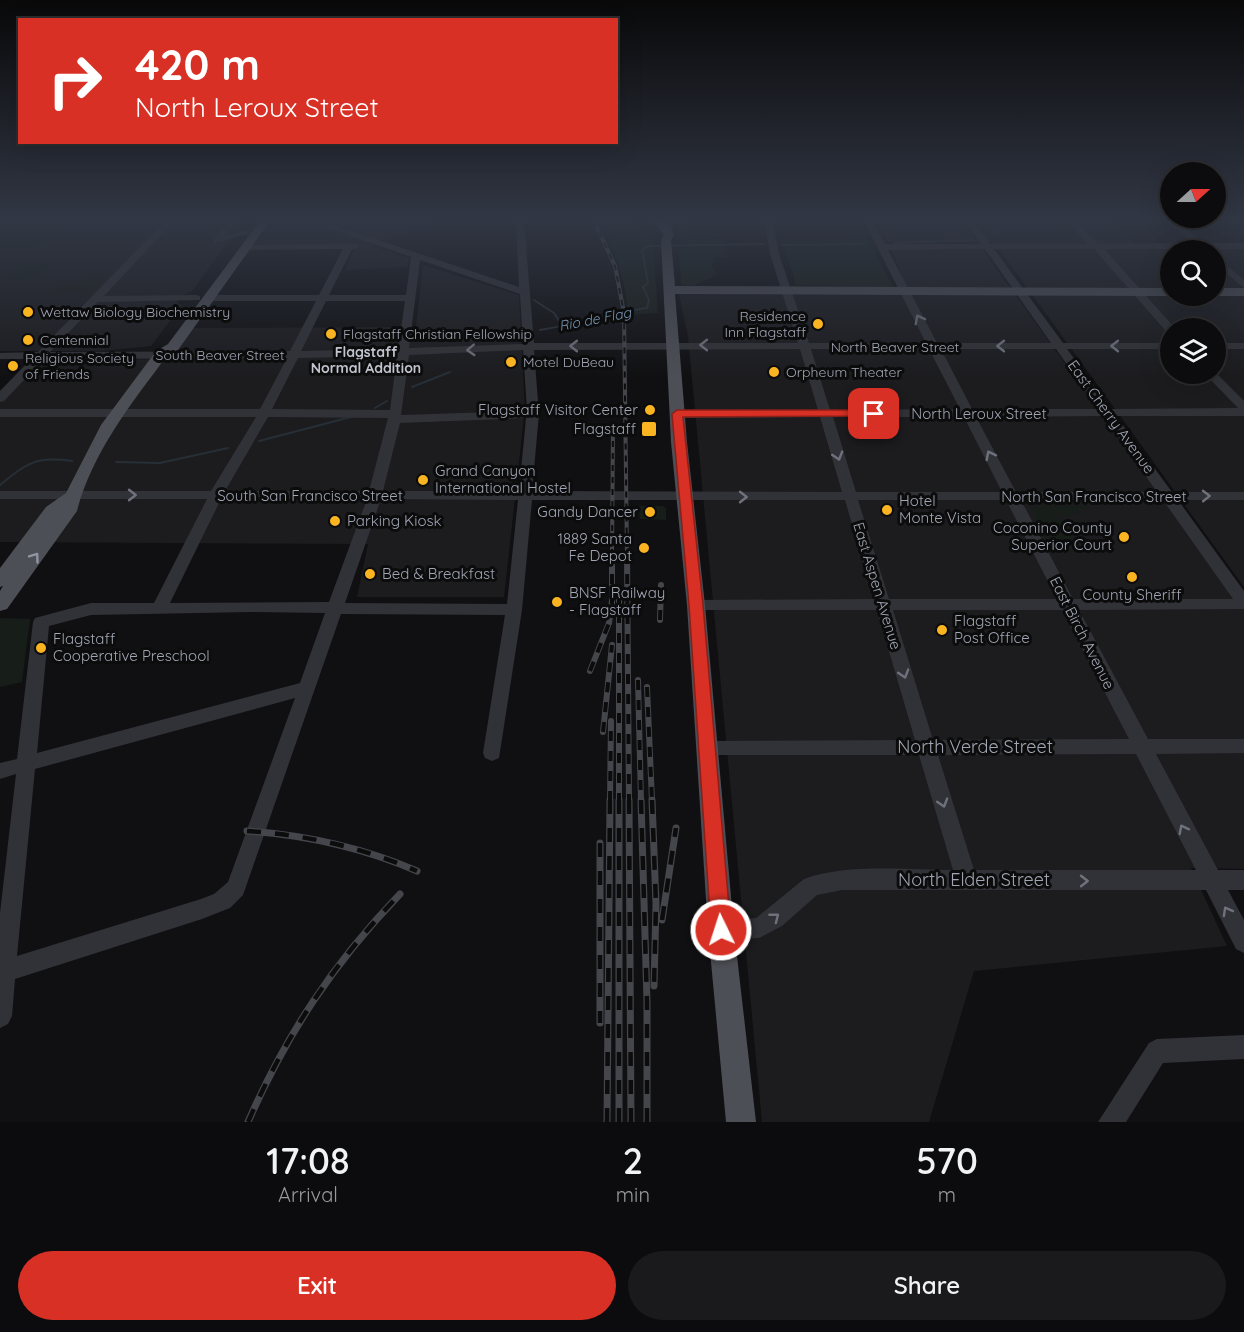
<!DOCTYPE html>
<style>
:root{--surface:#0c0c0e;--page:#1a1a1c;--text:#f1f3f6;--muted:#9a9b9e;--line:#2c2c2e;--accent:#d93025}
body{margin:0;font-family:Quicksand,sans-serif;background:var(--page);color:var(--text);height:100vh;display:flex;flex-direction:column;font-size:22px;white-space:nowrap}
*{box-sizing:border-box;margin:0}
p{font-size:20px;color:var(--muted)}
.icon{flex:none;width:33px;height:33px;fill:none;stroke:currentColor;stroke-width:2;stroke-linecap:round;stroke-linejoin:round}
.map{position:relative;height:1122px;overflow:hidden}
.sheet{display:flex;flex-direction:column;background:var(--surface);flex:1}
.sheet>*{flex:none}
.hud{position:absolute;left:18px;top:18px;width:600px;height:126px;border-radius:0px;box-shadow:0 6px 24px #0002,0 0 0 2px var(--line);background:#d93025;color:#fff;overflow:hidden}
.needle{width:39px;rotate:69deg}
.buttons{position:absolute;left:1160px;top:162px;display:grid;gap:12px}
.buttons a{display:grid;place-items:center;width:66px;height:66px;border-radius:50%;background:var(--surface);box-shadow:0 6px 24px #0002,0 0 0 2px var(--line);font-size:30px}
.pin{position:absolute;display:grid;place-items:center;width:51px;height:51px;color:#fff;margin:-26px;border-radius:12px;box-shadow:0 3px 9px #0006}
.me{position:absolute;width:66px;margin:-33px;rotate:356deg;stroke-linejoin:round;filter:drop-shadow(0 0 4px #0008)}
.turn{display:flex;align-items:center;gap:21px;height:126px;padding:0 18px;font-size:27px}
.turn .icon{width:78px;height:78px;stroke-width:2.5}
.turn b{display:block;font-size:42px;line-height:51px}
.eta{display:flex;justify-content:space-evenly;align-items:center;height:102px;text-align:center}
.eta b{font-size:36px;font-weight:600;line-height:42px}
.action{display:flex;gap:12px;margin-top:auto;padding:12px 18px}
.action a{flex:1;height:69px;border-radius:36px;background:var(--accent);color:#fff;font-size:24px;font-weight:600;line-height:69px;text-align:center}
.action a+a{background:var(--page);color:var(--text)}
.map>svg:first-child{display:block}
</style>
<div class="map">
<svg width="1244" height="1122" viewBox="0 0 1244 1122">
<rect width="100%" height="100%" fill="#101012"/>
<path fill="#1c1c1f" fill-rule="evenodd" d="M0,221H243L193,290L182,296L177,303L182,305L151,346L102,351H0Z
M273,221H433L373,246L409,258L407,267L346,270L355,246H253Z
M877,221H1112L1139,248L1244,249V587L994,242H889ZM1170,250H1215V296H1170ZM1170,328H1215V374H1170Z
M982,249L1244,610V869L1191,868L1227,946L974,971L929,1122H762L688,336L679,294L908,293L892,250Z
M423,265L519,295L525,408L504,597H357L368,544L0,542V393L31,361L170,359L192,328L416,327Z"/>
<path fill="#171d18" d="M5,221H67L60,226L56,224L58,228L56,230L39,228L34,232L55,231L34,248H0V222Z
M600,221C620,221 644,216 653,238L658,313L628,315C626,279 615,253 600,221Z
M676,221H688L691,236L722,239L726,258L695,253L718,257H713L714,262L711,264L716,273H720L691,287L681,284L679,256L681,248Z
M865,234L893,287L796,285L782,241L850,240Z
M32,259L29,263L48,264L31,278L7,280Z
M106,272L89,293H73L81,286L69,293H52L60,285H80L90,275L97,274L84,286L99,274Z
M1040,505L1090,506L1093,509H1078L1080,513L1063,516Z
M639,506H663L666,508V520L640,519Z
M1030,506C1058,506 1071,530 1083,551L1055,552Z
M0,618L30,619L22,682L0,687Z"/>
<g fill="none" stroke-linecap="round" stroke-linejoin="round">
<path stroke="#272f36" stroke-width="2" d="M992,234L1019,221
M895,243L973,240
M783,245L864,244
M534,300L554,313L563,327
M540,330C576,324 610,313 647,308L649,300L643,287L648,283L642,250L649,246L764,244
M412,387L450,372
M375,408L387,401
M259,441L351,417
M116,462L160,463L228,448
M0,485C27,463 36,456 72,461"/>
<path fill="#313237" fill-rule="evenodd" d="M165,221H174L104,296L196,295L200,296V300L98,302L50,352L290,351L316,301H208L203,298L208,295H319L343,249L241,250L239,248L244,245L358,244V248L352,249L329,295H406L411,257L308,221H321L519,287L516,221H524L534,343H798L771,257L764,221H772L780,257L809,343H926L864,221H872L885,244H981L965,221H973L990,244H1088L1066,221H1075L1099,244L1192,243L1168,221H1177L1203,243H1244V249H1104L1174,327L1175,328H1170V332L1166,331L1094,249H994L1063,343H1170V349H1067L1111,409L1238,408L1205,374H1215V372L1244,401V416H1116L1172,492H1244V500H1178L1244,591V609L1079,610L1148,739H1244V753L1156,754L1218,870H1244V890H1228L1244,920V953L1236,949L1206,890H842L817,895L782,926L759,938L721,940L713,937L710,930L713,923L721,920L756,918L804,879C847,863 907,870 953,870L919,755H707L700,753L698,748L700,743L707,741L915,740L877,610H696L688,605L696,600L874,599L845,500H532L522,610L499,758L492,761L485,758L483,753L505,615L341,614L243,895L230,908L202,919L15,979L12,1016L8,1024L0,1028V913L16,774L0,779V763L17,759L33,622L35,618L91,603H154L207,499H0V491H211L256,417H0V409H260L287,358L44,359L4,401L0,402V391L31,359H0V353L38,352ZM985,249L1051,343H937L888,250ZM420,260L520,294L523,344L409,348ZM326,301H405L398,349L301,351ZM800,349L818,410H677L671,414L677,418L820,417L842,492L532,491L539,414L534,350ZM811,349H929L960,409L830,410ZM941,349H1056L1098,409H972ZM523,350L527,411L401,415L409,355ZM397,356L390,410L272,409L298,358ZM1103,416L1157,492H1016L976,417ZM268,417L388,418L369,491H225ZM833,417H964L1002,492H856ZM526,418L519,491H383L400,423ZM221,499H367L329,602L170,603ZM381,499L518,500L507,604L345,603ZM858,500H1006L1057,599H889ZM1021,500H1163L1233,599H1073ZM893,610H1062L1129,739L933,740ZM251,612L325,613L300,683L37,753L49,626L91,615ZM295,698L228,882L214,894L201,899L17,956L35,769ZM1136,754L1196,870H974L938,755Z
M228,221H236L226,236L247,230L251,233L215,243L213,241Z
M666,221H674L672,237L665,235Z
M1215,256L1244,280V288L1215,264Z
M1215,343H1244V349H1215Z
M1244,1035V1059L1163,1063L1126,1122H1098L1149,1043L1157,1039Z"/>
<path fill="#4d4f56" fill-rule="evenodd" d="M260,221H270L178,350L166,357C131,404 92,453 77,511L7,609L0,611V591L3,586L0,587V568L46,507L66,493L101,425L156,351L168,344Z
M653,221H664L674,235L671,240L675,286L1170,288V296L675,294L687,442L705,605L734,930L756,1122H726L708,930L687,605L671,442L661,240L664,235Z
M1215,288H1244V296H1215Z"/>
<defs>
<path id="rail-far2" d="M594,221L615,266L624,313L627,555
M612,555L613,427"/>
<path id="rail-far1" d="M627,554L629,801
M619,593V801
M612,604V554
M660,620L661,585
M590,671L609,623L612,601
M638,680L641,801
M647,687L652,801
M603,732L612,645
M610,801L611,721"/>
<path id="rail" d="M619,800V1122
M629,800L631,1122
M641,800L647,1002V1122
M652,800L656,904L654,986
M247,831C307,835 361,847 417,871
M600,843V1023
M662,920L676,828
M248,1122C287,1033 333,964 400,894
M607,1122L610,800"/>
</defs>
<use href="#rail-far2" stroke="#44464c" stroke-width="4"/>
<use href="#rail-far1" stroke="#44464c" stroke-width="6"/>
<use href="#rail" stroke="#44464c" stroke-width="7"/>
<use href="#rail-far2" stroke="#0c0c0d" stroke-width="2" stroke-dasharray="6" stroke-linecap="butt"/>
<use href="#rail-far1" stroke="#0c0c0d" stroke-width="4" stroke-dasharray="10" stroke-linecap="butt"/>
<use href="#rail" stroke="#0c0c0d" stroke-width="4.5" stroke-dasharray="14" stroke-linecap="butt"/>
</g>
<defs><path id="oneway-chevron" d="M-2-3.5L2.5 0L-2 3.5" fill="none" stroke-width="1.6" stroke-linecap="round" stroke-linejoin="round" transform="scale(1.5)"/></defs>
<g stroke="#6f727c">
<use href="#oneway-chevron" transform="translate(919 319) rotate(-118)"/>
<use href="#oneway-chevron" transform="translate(704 345) rotate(-180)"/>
<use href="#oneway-chevron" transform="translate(574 346) rotate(-180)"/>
<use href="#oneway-chevron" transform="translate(1001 346) rotate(180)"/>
<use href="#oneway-chevron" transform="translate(1115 346) rotate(-180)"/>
<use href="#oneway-chevron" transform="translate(471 350) rotate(177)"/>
<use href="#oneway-chevron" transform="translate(990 455) rotate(-117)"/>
<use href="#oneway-chevron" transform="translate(838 456) rotate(73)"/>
<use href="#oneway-chevron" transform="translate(132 495)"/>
<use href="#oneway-chevron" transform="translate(1206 496) rotate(-1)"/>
<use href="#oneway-chevron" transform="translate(743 497)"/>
<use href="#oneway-chevron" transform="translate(904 674) rotate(73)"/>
<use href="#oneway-chevron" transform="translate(943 803) rotate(73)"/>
<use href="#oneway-chevron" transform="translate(1183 829) rotate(-117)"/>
<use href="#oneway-chevron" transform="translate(1084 881)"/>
<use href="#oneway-chevron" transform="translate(1227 911) rotate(-119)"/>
<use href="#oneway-chevron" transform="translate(775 917) rotate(-38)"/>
</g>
<use stroke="#9095a1" href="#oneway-chevron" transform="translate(35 557) rotate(-54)"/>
<linearGradient id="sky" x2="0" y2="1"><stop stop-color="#09090a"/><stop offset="0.58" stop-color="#313744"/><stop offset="1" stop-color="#313744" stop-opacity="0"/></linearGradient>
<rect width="1244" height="378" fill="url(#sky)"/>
<path fill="#d93025" stroke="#8d1f18" stroke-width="1.5" d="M874,410L879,414L878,416L683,417L703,605L731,930L728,937L721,939L714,937L711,930L689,605L672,414L677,410Z"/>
<g fill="#fab421" stroke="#0c0c0d" stroke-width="2">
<circle cx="28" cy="312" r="6"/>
<circle cx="818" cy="324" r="6"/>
<circle cx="331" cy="334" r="6"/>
<circle cx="28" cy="340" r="6"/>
<circle cx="511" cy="362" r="6"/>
<circle cx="13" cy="366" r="6"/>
<circle cx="774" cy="372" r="6"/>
<circle cx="650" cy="410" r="6"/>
<rect x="641" y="421" width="16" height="16" rx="3"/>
<circle cx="423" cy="480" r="6"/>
<circle cx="887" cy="510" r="6"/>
<circle cx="650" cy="512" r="6"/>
<circle cx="335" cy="521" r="6"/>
<circle cx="1124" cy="537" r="6"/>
<circle cx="644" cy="548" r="6"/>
<circle cx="370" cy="574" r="6"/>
<circle cx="1132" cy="577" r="6"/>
<circle cx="557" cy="602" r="6"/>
<circle cx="942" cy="630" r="6"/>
<circle cx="41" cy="648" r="6"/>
</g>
<g text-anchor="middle" stroke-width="6" stroke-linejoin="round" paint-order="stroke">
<g font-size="14" fill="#a1a6b4" stroke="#0c0c0d" text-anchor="start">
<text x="40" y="317">Wettaw Biology Biochemistry</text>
<text x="806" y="321" text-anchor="end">Residence<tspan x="806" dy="16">Inn Flagstaff</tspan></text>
<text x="343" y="339">Flagstaff Christian Fellowship</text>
<text x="40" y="345">Centennial</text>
<text x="25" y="363">Religious Society<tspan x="25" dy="16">of Friends</tspan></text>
<text x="523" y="367">Motel DuBeau</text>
<text x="786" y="377">Orpheum Theater</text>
</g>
<g font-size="14" font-style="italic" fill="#7694b1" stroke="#0c0c0d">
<text transform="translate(595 319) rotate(-11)" y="5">Rio de Flag</text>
</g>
<g font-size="14" fill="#a1a6b4" stroke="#0c0c0d">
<text x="895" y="352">North Beaver Street</text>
<text x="220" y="360">South Beaver Street</text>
</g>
<g font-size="14" font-weight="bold" fill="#c2c5cf" stroke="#0c0c0d">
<text x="366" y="357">Flagstaff<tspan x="366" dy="16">Normal Addition</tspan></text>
</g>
<g font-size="15" fill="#a1a6b4" stroke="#0c0c0d" text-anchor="start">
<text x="638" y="415" text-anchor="end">Flagstaff Visitor Center</text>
<text x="636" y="434" text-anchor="end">Flagstaff</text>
<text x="435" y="476">Grand Canyon<tspan x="435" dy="17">International Hostel</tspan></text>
<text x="899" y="506">Hotel<tspan x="899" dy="17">Monte Vista</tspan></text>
<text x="638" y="517" text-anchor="end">Gandy Dancer</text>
<text x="347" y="526">Parking Kiosk</text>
<text x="1112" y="533" text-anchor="end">Coconino County<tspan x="1112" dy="17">Superior Court</tspan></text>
<text x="632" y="544" text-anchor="end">1889 Santa<tspan x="632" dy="17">Fe Depot</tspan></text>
<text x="382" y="579">Bed &amp; Breakfast</text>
<text x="569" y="598">BNSF Railway<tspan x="569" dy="17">- Flagstaff</tspan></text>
<text x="1132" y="600" text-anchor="middle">County Sheriff</text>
<text x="954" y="626">Flagstaff<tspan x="954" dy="17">Post Office</tspan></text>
<text x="53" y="644">Flagstaff<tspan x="53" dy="17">Cooperative Preschool</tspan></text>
</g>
<g font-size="15" fill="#a1a6b4" stroke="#0c0c0d">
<text x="979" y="419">North Leroux Street</text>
<text transform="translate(1111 417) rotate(54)" y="5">East Cherry Avenue</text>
<text x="310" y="501">South San Francisco Street</text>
<text x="1094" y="502">North San Francisco Street</text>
<text transform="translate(877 586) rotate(73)" y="5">East Aspen Avenue</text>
<text transform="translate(1082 633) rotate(63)" y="5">East Birch Avenue</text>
</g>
<g font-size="18" fill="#a1a6b4" stroke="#0c0c0d">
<text x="975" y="753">North Verde Street</text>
<text x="974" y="886">North Elden Street</text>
</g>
</g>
</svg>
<div class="buttons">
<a><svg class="needle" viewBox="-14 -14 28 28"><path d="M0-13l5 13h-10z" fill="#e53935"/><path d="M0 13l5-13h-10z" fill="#9a9b9e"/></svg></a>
<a><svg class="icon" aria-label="search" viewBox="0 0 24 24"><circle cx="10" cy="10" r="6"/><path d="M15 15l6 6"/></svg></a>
<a><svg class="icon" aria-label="layers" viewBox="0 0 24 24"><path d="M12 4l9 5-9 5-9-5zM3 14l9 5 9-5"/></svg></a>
</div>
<div class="pin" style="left:874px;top:414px;background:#d93025"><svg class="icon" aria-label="arrive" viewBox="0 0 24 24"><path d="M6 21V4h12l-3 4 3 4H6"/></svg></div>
<svg class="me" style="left:721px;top:930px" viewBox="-20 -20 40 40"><circle r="17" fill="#d93025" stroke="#fff" stroke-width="3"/><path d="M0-11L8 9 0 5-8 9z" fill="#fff"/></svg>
<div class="hud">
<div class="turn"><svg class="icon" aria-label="right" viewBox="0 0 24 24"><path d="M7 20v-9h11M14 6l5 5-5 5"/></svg><div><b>420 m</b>North Leroux Street</div></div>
</div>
</div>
<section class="sheet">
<div class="eta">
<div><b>17:08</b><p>Arrival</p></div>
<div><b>2</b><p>min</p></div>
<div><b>570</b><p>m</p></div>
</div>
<div class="action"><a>Exit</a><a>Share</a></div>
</section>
